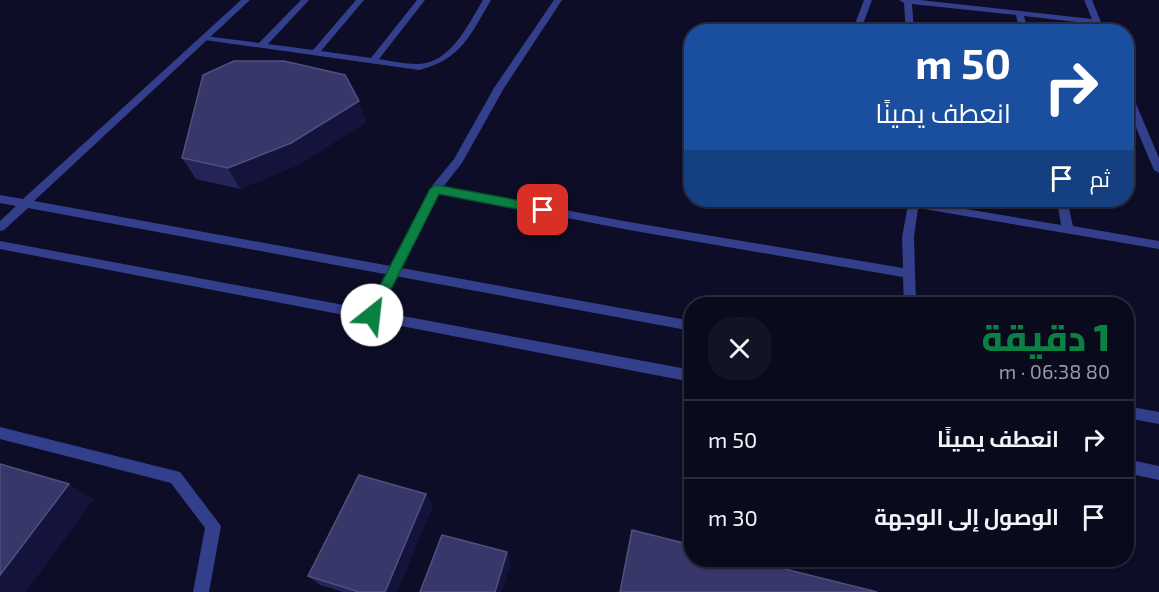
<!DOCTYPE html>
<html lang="ar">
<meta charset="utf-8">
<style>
:root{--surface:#0a0a1d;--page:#131326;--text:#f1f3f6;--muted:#999aa4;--line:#2a2b3b;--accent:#0b8043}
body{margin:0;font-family:"Exo 2",Cairo,sans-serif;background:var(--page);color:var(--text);direction:rtl;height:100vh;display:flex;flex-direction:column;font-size:22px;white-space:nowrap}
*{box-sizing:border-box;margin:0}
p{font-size:20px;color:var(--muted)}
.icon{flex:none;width:33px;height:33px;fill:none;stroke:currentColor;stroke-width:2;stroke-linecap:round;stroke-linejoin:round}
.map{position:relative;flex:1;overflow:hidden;direction:ltr}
.details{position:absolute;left:684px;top:297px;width:450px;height:270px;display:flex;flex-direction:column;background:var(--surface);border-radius:24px;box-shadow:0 2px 4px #0004,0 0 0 2px var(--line);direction:rtl}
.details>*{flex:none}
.banner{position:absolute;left:684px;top:24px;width:450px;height:183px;border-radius:24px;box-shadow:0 2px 4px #0004,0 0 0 2px var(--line);direction:rtl;background:#1a4fa0;color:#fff;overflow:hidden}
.pin{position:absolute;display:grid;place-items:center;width:51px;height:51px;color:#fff;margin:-26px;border-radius:12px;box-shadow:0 3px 9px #0006}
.me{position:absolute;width:66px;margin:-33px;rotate:29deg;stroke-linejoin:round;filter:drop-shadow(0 0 4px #0008)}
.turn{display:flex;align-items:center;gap:21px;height:126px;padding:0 24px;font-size:27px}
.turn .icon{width:78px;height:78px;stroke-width:2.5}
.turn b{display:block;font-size:42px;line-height:51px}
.then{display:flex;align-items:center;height:57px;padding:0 24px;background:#0003;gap:12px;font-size:22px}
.round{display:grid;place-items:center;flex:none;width:63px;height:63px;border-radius:24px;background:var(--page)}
.summary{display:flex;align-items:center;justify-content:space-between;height:102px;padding:0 24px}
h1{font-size:36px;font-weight:800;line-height:45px;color:var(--accent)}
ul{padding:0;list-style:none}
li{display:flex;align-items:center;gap:18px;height:78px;padding:0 24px;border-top:2px solid var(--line)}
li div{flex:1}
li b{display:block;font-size:22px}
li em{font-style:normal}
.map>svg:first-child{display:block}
</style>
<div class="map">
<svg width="1159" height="592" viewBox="0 0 1159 592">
<rect width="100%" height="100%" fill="#0d0d27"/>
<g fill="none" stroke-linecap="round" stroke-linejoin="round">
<path fill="#333f8b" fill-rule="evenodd" d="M301,0H309L268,44L313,50L356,0H364L321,51L371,58L417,0H425L379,59C391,61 405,64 417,64C451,64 468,24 483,0H491C470,35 462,59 419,70L205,40L201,38L205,36L259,43Z
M554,0H562L504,88L462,163L443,187L629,222L903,268L902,237L908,205L902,200H919V201L1061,225L1057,200H1067L1073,226L1159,241V249L918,208L914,237L916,304H904L903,277L629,230L439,193L376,319H368L366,315L432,186L454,159L494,88Z
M864,0H872L860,32H852Z
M899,0H920L1092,19L1084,0H1092L1105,32H1097L1094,24L1024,16L1028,32H1020L1016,15L912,4L914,32H906L904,3Z
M1126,89L1131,92L1159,158V173L1154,170L1126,104Z"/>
<path fill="#333f8b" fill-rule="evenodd" d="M241,0H250L34,201L692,321V331L28,208L4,230L0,231V221L16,206L0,203V195L23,199Z
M0,241L692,370V382L0,249Z
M1126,406L1159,412V424L1126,418Z
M0,427L180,472L221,526L209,592H193L205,528L171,483L0,439Z
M1126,459L1159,466V480L1126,473Z"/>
</g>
<path fill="#252457" d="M366,122L300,164L240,189L196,179L182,158Z
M426,494L433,505L397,592H343L320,585L308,576Z"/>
<path fill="#14133c" d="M359,101L366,122L300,164L240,189L228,168Z
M69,484L94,499L26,592H0V575Z
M426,494L433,505L397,592H385Z
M507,552L511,564L502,592H495Z"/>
<path fill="#383769" stroke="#505080" stroke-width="1.5" d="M234,61H284L345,75L359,101L291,143L228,168L182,158L203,75Z
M0,464L69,484L0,575Z
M359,475L426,494L385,592H359L308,576Z
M632,530L692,545V560H749L877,592H620Z
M442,535L507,552L495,592H420Z"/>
<path fill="#0b8043" stroke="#07532c" stroke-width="1.5" d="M436,185L543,205L549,210L543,214L439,194L376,319H367V311L430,189Z"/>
</svg>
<div class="pin" style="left:543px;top:210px;background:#d93025"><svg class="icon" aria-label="arrive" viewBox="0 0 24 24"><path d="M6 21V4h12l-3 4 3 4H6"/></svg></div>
<svg class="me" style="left:372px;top:315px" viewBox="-20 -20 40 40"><circle r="19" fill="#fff"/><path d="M0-13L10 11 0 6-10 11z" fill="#0b8043"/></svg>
<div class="banner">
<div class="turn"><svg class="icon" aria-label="right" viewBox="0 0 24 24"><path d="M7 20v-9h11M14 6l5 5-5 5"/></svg><div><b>50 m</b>انعطف يمينًا</div></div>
<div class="then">ثم<svg class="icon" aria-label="arrive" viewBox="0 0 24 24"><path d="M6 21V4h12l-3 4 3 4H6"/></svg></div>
</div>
<section class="details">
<div class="summary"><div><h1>1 دقيقة</h1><p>80 m · 06:38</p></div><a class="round"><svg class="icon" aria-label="close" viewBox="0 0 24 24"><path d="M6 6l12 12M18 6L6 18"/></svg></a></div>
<ul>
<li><svg class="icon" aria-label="right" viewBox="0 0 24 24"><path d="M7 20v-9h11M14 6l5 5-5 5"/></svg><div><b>انعطف يمينًا</b></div><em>50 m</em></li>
<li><svg class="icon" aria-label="arrive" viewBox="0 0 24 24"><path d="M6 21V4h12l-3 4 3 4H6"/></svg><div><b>الوصول إلى الوجهة</b></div><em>30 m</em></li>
</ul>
</section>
</div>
